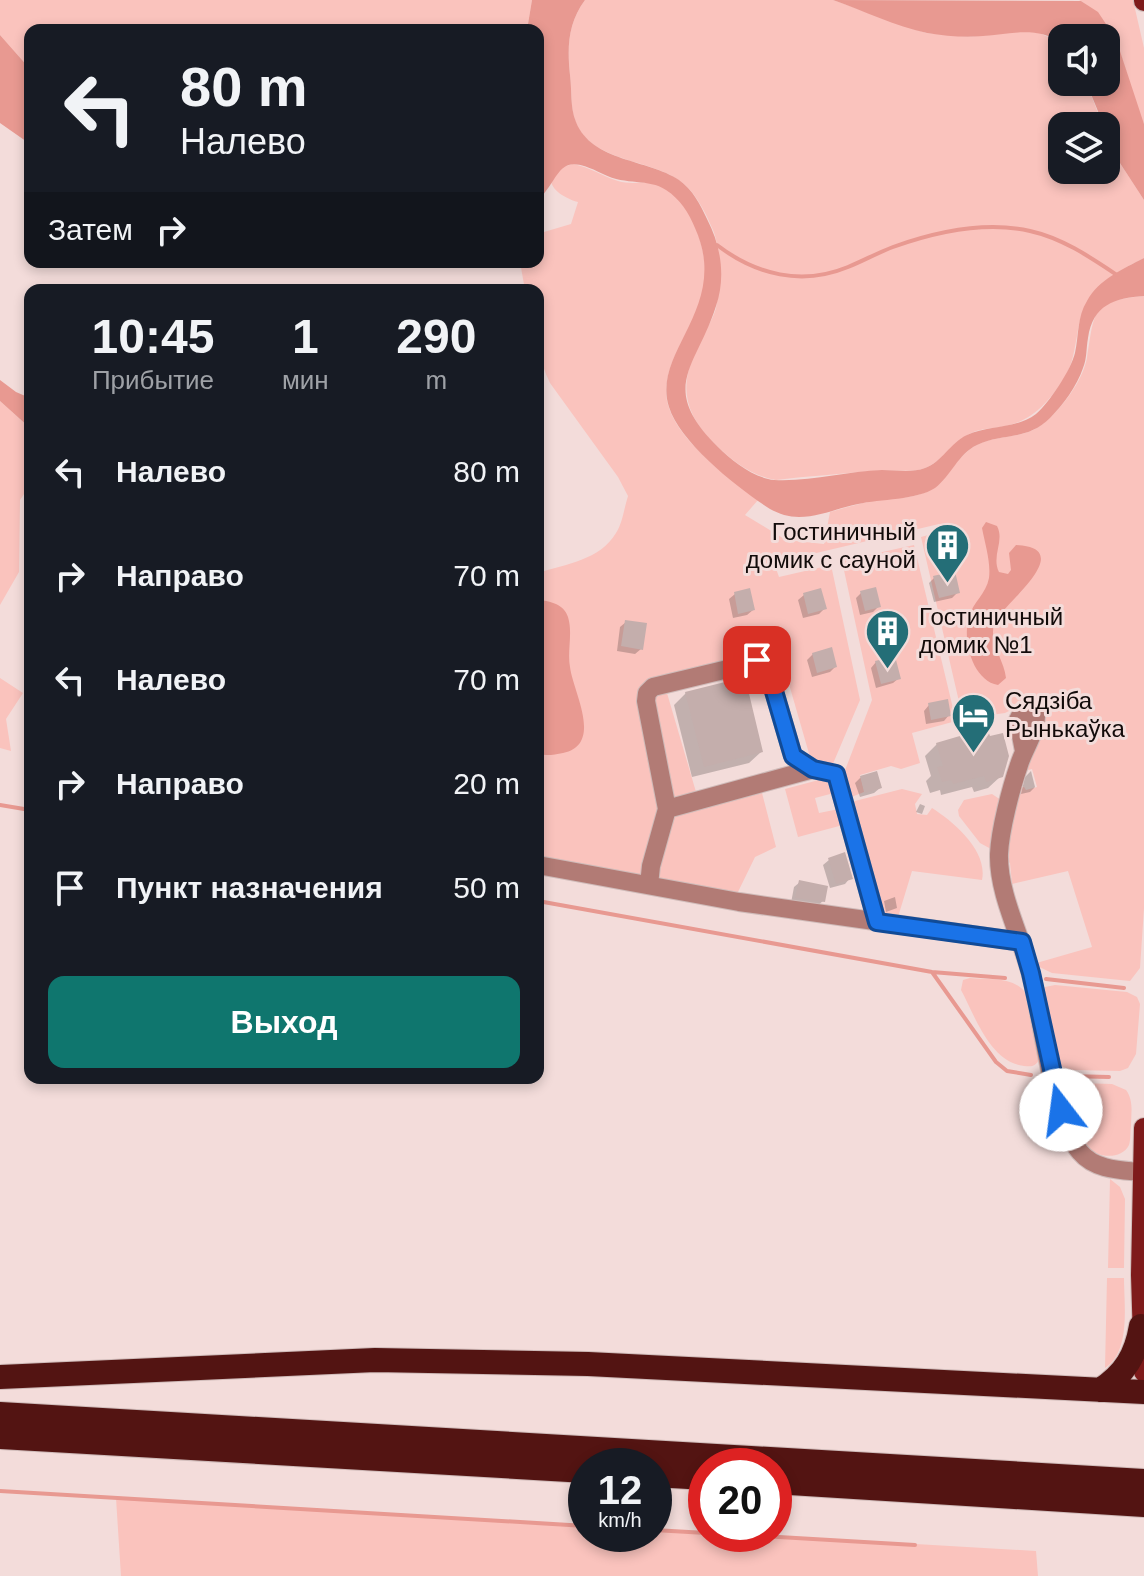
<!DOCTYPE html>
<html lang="ru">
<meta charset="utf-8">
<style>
:root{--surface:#171b24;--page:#20242c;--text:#f1f3f6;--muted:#9ea1a6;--accent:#0f766e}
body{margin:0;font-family:Arial,sans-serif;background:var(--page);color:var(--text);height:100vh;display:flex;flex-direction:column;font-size:30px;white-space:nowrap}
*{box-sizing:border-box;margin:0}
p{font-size:26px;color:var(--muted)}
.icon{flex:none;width:44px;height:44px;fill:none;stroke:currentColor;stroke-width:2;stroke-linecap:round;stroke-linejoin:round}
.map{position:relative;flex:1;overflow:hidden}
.details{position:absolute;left:24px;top:284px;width:520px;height:800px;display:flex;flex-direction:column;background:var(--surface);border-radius:16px;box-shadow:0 4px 12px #0003}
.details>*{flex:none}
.banner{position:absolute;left:24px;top:24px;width:520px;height:244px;border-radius:16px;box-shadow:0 4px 12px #0003;background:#171b24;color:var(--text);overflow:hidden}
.fabs{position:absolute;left:1048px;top:24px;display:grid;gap:16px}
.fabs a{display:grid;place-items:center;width:72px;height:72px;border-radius:16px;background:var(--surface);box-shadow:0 4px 12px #0003;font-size:40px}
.speed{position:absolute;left:568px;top:1448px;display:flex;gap:16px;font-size:40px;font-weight:700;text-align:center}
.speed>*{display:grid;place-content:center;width:104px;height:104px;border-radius:50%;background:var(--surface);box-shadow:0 4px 12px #0003;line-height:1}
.speed small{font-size:20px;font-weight:400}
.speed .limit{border:12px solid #d22;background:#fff;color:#111}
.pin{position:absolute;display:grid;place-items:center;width:68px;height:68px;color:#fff;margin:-34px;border-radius:16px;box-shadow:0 4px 12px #0006}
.me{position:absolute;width:88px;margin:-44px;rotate:345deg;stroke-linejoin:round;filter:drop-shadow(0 0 6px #0008)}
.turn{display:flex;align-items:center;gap:28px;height:168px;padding:0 24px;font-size:36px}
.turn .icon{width:104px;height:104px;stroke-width:2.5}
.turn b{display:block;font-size:56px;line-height:68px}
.then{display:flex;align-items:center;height:76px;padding:0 24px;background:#0003;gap:16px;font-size:30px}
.eta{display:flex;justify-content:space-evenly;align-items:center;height:136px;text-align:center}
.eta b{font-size:48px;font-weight:800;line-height:56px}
.cta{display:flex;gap:16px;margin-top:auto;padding:16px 24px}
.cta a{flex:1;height:92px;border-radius:16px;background:var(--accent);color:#fff;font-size:32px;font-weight:800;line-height:92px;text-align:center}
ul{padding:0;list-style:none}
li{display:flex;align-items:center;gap:24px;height:104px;padding:0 24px}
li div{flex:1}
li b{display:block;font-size:30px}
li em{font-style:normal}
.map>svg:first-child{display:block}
</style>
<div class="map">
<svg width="1144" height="1576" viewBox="0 0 1144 1576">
<rect width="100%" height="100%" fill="#f3dcda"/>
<path fill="#fac3bd" d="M0,0H532L527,30H30V69L0,35Z
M585,0H833L926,33L969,37L1025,31L1039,33L1062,43V82H1086L1103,126H1062V170H1106V134L1118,160L1144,200V258C1106,277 1083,291 1077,336C1074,351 1073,363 1065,377C1050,400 1034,420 1006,426C996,428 986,428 976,431C953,439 942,464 922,469C907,473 889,469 873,471C841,474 808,476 776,480C752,476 732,461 715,444C681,411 679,382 700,341C705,331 713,319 716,308C720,288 721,249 713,230C706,214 697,195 684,184C654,158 594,164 576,123C570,108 572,90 570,75C567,47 568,23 585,0Z
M1079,0H1133L1144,48V124C1125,82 1123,24 1079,0Z
M573,164C590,167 602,176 618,181C630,185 643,181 655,184C695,195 713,263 702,299C691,333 656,371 669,408C681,444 729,477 758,500L745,515L786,540L824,544L830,512C844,508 858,504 872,501C889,498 910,499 926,492C947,481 955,458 975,446C996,434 1024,440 1044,423C1062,408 1082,382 1087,358C1095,312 1090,301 1144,296V908L1140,968L1130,981L1052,973L1033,964L1092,947L1068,871L1012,884L1010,863L1007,861L1015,788L1024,787L1026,790L1037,787L1032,769L1021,772L1023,704L1005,713L963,719L921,537L954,528L939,524L774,563L779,577L831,565L860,700L832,766H817L810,757L778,646L662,676L701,809L762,793L776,847L755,857L737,894L538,856V573C566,564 600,560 616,533C623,522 624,508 628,496L618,477L550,383C534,350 538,326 538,290H525L520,262H538V224L544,232L571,224L578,202C550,194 537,172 573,164Z
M0,401L30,428V485L20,500L19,572L0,605Z
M914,545L956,721L912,733L920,763L901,769L891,766L860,775L864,792L849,798L844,773L872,700L842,561Z
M0,678L23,693L6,719L11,751L0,748Z
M830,777L834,793L815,798L819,813L839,809L843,825L798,837L785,789Z
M902,789L922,794L915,804L917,814L927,815L932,808C954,822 988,851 982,880L912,871L898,917L880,918L851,802Z
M992,794L1001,800L991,849L980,843L959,816L958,810L964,800Z
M970,978C990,980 1016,976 1027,995L1040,1059C1035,1066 1033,1067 1024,1066C990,1062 975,1016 961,990L963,980Z
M1055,985L1127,992L1137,997L1140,1004L1136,1054L1128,1068L1120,1071L1072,1070L1061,1066L1043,996L1045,987Z
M1076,1083L1112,1084L1126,1090C1134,1101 1131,1113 1131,1126C1130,1132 1131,1139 1129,1145C1122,1159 1101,1158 1091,1150C1077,1139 1061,1104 1067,1088Z
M1110,1179L1120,1187L1125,1199L1124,1268H1108Z
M1107,1278H1124C1124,1304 1131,1352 1105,1368Z
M116,1498L586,1525V1534H654V1529L706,1532V1534H746L1036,1551L1038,1576H121Z"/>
<path fill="#e89991" d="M532,0H585C568,23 567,47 570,75C572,90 570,108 576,122C592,162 648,159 679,180C693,190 700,204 707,219C721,246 726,277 716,306C697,367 657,387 718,447C732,461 754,478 774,480C810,482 847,471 882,470C896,470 912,473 925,468C942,462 950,443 967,435C989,425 1016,429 1036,414C1049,403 1071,370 1075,353C1079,335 1077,317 1087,301C1099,279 1123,269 1144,258V296C1114,298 1093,305 1088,338C1086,349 1087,358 1083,368C1077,386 1063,405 1050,418C1027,441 1002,433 977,445C958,454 951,476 935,488C917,500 880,499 858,504C838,508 819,517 799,517C789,517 779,514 770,509C739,489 680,443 669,407C651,351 731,308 695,228C689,213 680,199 666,190C648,178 627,186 603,174C557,151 564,172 538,201V30H527Z
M833,0L1081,1L1098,12L1116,39L1144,124V200L1118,160L1086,82H1106V38H1062V43C1037,26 1011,34 983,36C965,38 946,36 927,33C895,26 864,11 833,0Z
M0,35L30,69V144L0,123Z
M0,380L16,392L30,398V428L0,401Z
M986,522L997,526C1005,541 991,556 999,572L1008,574L1011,570L1009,553L1016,545C1081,548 999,607 994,624C989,644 1004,659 1006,678L998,685C972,680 962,639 969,617C973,602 986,594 989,578C991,562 985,544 982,528Z
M538,600C550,601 564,604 568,617C573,633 567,651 570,667C573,692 604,744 563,753C554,755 546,756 538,754Z"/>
<path fill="#0003" d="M934,578L958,592L952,598L934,602L929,583Z
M861,593L879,606L873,612L860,615L856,598Z
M735,594L753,610L747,615L733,618L729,599Z
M804,595L825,608L819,614L803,618L798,600Z
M626,622L641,649L635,654L617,651L620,627Z
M813,654L835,667L830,672L812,677L807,660Z
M876,662L899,678L893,683L876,688L871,668Z
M686,693L761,752L749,763L692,777L674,705Z
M929,705L949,715L944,721L926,724L924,711Z
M988,739L1001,776L988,788L974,792L972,787L941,795L940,790L930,793L926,781L931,776L925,756L937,744Z
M1031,771L1035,787L1030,792L1021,794L1025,777Z
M861,777L880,788L874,793L860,797L855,783Z
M920,804L925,806L922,814L916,812Z
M829,860L850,878L845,884L830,888L823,865Z
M800,882L823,901L817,906L791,903L794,887Z
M895,897L897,908L886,912L884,901Z"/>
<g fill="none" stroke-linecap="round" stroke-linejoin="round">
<path stroke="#e89991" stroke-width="4" d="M717,245C756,275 802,286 848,267C863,261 877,253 893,247C935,232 986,221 1030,231C1062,238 1090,257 1117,275
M0,805L30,810
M538,901L932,972L1005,978
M932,972L996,1062L1007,1071L1031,1075
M1046,979L1124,988
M1068,1076L1109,1077
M0,1491L586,1526
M654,1530L706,1533
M727,1534L915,1545"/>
</g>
<path fill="#c4aeac" d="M955,571L960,593L939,598L933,576Z
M876,587L881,607L865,611L860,591Z
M750,588L755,610L738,614L734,592Z
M821,588L827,609L808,614L803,593Z
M625,620L647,623L643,650L621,646Z
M832,647L837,667L817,673L812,653Z
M895,656L901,679L881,684L875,661Z
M745,677L763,752L704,767L685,692Z
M948,699L951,716L931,720L928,703Z
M987,728L990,736L1003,733L1009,756L1003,777L986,782L984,776L953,784L951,780L942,782L937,767L943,766L936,743Z
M877,771L882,788L865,793L860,776Z
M845,852L853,879L836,884L828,858Z
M799,880L828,886L825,902L795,898Z"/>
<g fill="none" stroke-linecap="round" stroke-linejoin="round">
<defs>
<path id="minor" d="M1024,751L1018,720L1022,712L1027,710L1036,714C1037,732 1024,748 1019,765C1011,788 1000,830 999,854C998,893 1020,934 1030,971C1043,1016 1051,1118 1080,1152C1095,1170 1120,1170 1141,1172
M667,809L813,769
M538,865L739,902L1022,942
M649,885L651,866L667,809L646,701L647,693L653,687L761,661L766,664L793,756L813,769L836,774L877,922"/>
<path id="major" d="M1144,0V1
M1144,1128L1141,1275L1144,1372"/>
<path id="highway" d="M0,1377L375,1360L588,1364L1144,1392
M1100,1390C1125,1374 1136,1355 1141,1326
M0,1414L1144,1481
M0,1437L586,1471
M654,1475L706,1478
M774,1482L1144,1505"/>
</defs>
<use href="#minor" stroke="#cfbbb9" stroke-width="20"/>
<use href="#major" stroke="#cfbbb9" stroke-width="22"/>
<use href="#highway" stroke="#cfbbb9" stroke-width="26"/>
<use href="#minor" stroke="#b27b75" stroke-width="18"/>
<use href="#major" stroke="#7e1b1b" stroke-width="20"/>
<use href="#highway" stroke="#531412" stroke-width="24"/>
</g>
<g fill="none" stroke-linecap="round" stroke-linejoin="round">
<defs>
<path id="route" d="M757,660L766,664L793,756L813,769L836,774L877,922L1022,942L1031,973L1061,1110"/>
</defs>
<use href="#route" stroke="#114b97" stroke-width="20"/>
<use href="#route" stroke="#1a73e8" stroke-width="14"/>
</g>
<defs>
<symbol id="building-pin" viewBox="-11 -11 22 30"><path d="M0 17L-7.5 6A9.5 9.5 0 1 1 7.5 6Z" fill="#246e77" stroke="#f3dcda"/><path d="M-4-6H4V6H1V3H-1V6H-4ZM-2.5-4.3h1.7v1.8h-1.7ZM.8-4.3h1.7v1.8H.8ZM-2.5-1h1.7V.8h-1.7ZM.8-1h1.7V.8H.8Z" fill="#fff"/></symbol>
<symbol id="hotel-pin" viewBox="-11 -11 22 30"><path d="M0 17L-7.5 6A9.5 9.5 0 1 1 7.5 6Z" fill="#246e77" stroke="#f3dcda"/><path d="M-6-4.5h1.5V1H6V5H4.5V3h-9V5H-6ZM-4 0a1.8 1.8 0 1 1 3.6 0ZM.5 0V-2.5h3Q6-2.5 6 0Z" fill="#fff"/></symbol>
</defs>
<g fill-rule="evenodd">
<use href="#building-pin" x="922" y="520" width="51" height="69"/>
<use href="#building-pin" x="862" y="606" width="51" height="69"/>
<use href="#hotel-pin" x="948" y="690" width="51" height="69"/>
</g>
<g text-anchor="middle" stroke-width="6" stroke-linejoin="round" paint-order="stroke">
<g font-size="24" fill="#120b0a" stroke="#f3dcda" text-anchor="start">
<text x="916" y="540" text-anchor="end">Гостиничный<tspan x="916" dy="28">домик с сауной</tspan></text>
<text x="919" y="625">Гостиничный<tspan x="919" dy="28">домик №1</tspan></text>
<text x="1005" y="709">Сядзіба<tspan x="1005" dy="28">Рынькаўка</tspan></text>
</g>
</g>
</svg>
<div class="fabs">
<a><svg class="icon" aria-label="sound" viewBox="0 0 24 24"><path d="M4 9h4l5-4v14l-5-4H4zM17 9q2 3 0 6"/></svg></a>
<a><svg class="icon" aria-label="layers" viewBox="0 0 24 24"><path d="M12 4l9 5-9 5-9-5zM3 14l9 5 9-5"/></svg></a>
</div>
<div class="speed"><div>12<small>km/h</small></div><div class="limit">20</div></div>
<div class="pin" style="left:757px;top:660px;background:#d93025"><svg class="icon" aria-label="arrive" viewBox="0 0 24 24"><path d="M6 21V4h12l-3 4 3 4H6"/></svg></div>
<svg class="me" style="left:1061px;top:1110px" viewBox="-20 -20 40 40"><circle r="19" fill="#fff"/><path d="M0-13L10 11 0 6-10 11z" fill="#1a73e8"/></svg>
<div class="banner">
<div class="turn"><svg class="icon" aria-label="left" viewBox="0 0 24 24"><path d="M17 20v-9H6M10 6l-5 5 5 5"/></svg><div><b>80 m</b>Налево</div></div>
<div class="then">Затем<svg class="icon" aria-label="right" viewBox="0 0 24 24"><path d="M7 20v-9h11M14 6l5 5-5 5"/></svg></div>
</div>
<section class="details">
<div class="eta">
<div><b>10:45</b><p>Прибытие</p></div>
<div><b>1</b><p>мин</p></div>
<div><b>290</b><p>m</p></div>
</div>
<ul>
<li><svg class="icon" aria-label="left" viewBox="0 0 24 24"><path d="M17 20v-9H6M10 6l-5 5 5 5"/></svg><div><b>Налево</b></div><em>80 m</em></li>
<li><svg class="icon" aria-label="right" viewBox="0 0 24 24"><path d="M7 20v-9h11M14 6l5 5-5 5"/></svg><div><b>Направо</b></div><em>70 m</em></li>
<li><svg class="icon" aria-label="left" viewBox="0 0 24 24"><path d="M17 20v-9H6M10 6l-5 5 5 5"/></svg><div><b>Налево</b></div><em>70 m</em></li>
<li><svg class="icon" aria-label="right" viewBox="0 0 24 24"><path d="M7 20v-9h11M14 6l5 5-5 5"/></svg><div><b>Направо</b></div><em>20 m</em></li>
<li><svg class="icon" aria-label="arrive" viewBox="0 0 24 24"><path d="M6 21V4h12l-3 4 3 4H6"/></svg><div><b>Пункт назначения</b></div><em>50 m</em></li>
</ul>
<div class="cta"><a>Выход</a></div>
</section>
</div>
